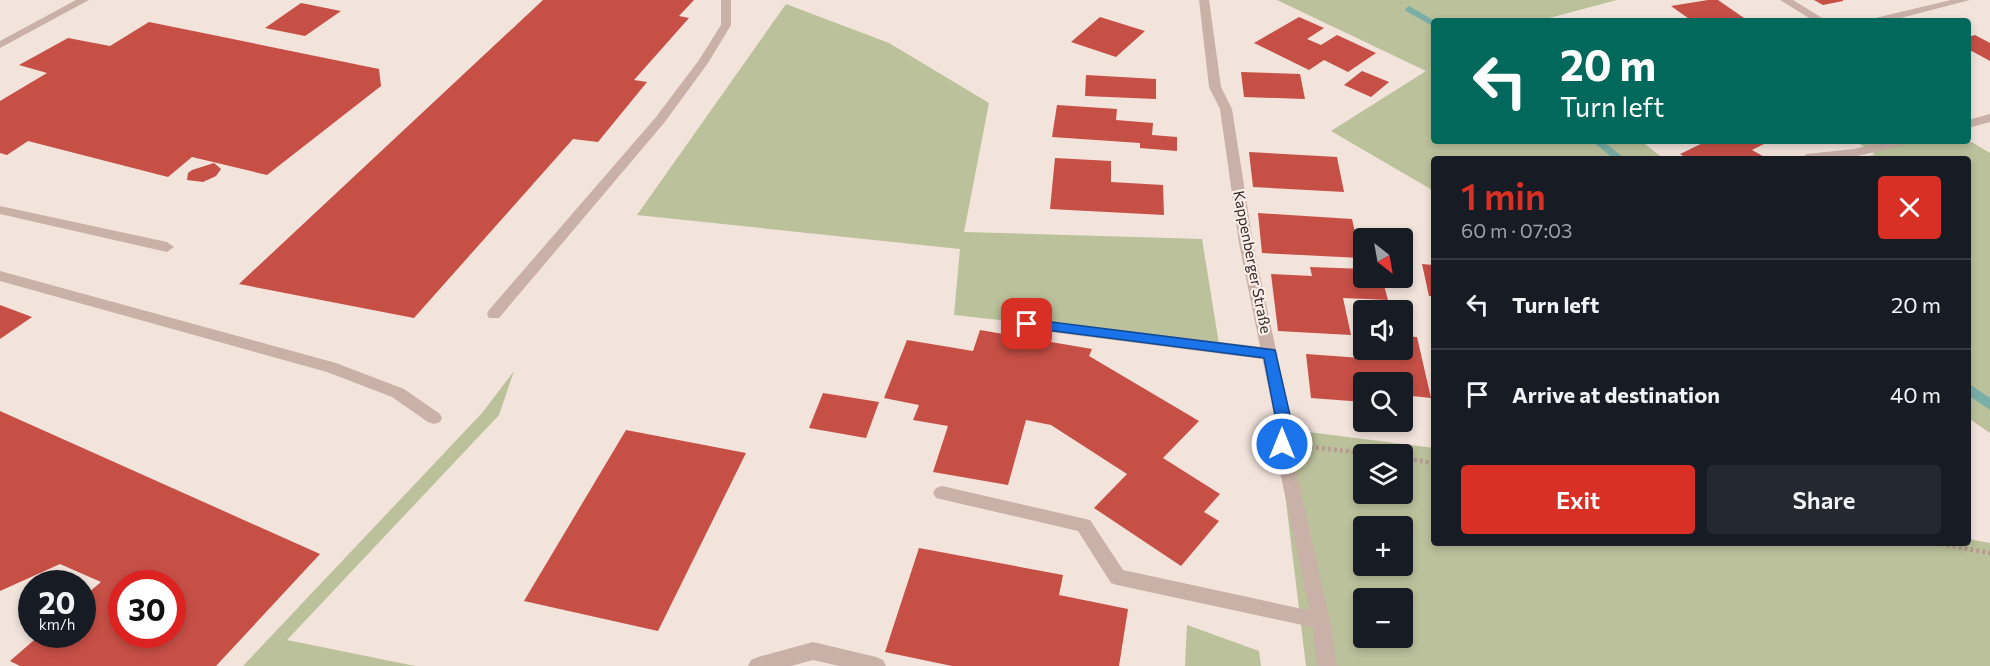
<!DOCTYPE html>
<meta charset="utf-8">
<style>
:root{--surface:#171b24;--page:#242831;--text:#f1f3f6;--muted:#9ea1a6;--line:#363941;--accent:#d93025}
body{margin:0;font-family:Commissioner,sans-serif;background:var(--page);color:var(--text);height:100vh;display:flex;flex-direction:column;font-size:22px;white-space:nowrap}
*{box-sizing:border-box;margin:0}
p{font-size:20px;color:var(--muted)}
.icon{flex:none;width:33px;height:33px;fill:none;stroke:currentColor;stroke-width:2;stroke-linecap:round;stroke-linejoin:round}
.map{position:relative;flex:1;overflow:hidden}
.panel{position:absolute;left:1431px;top:156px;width:540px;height:390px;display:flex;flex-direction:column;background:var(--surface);border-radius:6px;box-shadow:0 3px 9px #0003}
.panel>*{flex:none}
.top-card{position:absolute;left:1431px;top:18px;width:540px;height:126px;border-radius:6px;box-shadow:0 3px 9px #0003;background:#00695c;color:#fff;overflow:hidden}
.needle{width:39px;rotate:149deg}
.buttons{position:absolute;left:1353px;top:228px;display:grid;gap:12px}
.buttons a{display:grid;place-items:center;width:60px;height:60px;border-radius:6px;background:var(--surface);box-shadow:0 3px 9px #0003;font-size:30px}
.speed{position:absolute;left:18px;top:570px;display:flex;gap:12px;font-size:30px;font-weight:700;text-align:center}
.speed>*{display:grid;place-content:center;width:78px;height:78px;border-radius:50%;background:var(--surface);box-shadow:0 3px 9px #0003;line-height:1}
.speed small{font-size:15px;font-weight:400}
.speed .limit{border:9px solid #d22;background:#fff;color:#111}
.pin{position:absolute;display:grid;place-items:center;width:51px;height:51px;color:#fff;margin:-26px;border-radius:12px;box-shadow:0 3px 9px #0006}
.me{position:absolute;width:66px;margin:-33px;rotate:0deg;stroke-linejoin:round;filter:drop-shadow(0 0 4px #0008)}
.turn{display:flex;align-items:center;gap:21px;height:126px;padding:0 30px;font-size:27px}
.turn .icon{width:78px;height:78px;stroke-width:2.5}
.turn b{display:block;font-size:42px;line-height:51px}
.round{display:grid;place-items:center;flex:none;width:63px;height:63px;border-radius:6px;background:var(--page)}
.overview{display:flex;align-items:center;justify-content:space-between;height:102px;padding:0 30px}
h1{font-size:36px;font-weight:600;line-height:45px;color:var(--accent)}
.button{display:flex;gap:12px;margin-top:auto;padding:12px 30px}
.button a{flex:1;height:69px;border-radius:6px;background:var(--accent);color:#fff;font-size:24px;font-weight:600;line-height:69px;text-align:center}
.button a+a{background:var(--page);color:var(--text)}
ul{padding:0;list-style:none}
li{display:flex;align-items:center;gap:18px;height:90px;padding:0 30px;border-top:2px solid var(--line)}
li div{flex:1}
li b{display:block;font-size:22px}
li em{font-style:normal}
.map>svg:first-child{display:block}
</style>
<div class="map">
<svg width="1990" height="666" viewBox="0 0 1990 666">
<rect width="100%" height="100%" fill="#f2e3db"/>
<path fill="#bbc19b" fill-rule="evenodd" d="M1277,0H1617L1538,21H1434V141H1641L1664,159H1434V191L1331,131L1426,71Z
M786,4L889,43L989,103L964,232L1202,239L1219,344L954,315L960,249L637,215Z
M1968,140L1990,153V433L1968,418V159H1861L1875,154L1855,141Z
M514,371L499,415L287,640L415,666H243L482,413Z
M1277,428L1434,448V543H1968V539L1990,543V666H1306ZM1364,454H1402V494H1364ZM1364,526H1402V566H1364ZM1364,598H1402V638H1364Z
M1187,625L1259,651L1261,666H1185Z"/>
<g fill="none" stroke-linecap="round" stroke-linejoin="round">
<path fill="#7aafa8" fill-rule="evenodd" d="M1409,6L1435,21L1434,27L1406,11L1405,9Z
M1592,141H1603L1625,159H1614Z
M1968,383L1990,398V410L1968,395Z"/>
</g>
<path fill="#c64f46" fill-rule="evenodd" d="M543,0H694L679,16L689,18L634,80L647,82L598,142L573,139L414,318L239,284Z
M1708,0H1718L1744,18L1726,21H1692L1671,6Z
M1814,0H1843V1L1823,5Z
M301,3L341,11L305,36L265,28Z
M1100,17L1145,31L1116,57L1071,42Z
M1299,17L1324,28L1307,39L1321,45L1337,35L1376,53L1348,72L1324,60L1309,70L1254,43Z
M149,22L379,69L381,86L267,175L192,157L168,177L28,141L7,155L0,153V101L47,73L19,65L68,38L110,46Z
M1975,35L1990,43V61L1968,49V37Z
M1362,71L1389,82L1371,97L1344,85Z
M1241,72L1300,74L1305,99L1244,97Z
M1086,75L1156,79V99L1085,96Z
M1057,105L1117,109L1116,120L1153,123L1152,135L1177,137V151L1140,148V143L1052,137Z
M1707,141H1770L1752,150L1768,159H1688L1680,154Z
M1249,152L1337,157L1344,192L1253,187Z
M1055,158L1111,161V182L1163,185L1164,215L1050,209Z
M214,163L221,169L216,176L203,182L187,180L188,173L192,170Z
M1258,213L1352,219L1361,258L1262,253Z
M1422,264L1434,265V296H1429Z
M1310,267L1364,269V278H1382L1388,300L1343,298L1351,335L1278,331L1271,274L1312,276Z
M0,305L32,317L0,339Z
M980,330L1092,349L1089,356L1199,421L1163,458L1220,494L1204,512L1219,521L1181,566L1094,508L1127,474L1051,425L1026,420L1008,485L933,472L948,426L913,420L919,405L884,398L907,340L973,351Z
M1402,336L1417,337L1431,398L1402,395V382H1364V402L1311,398L1306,354L1375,359L1373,350H1402Z
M823,393L879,402L866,438L809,428Z
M0,411L320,554L216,666H20L10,661L41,634H82V598L101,582L60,564L0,591ZM122,584H172V634H122Z
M626,430L746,453L658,631L524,601Z
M919,548L1063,575L1059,595L1128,609L1119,666H952L885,652Z"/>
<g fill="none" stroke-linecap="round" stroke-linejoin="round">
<path stroke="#b69b91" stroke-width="4.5" stroke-dasharray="3 3" stroke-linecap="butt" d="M1310,447L1373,454
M1402,458L1434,463
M1935,543L1990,553"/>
<path fill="#cab1a7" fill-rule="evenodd" d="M721,0H731V25L708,63L664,123L499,318H489L487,314L489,310L656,117L699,60L721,25Z
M1990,114V122L1968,128V120Z
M1887,141H1908L1906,144L1854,157L1801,158L1807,154L1854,149Z
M0,206L167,242L174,247L167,252L0,214Z
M0,271L336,363L404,389L440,414L442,418L440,422L434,424L428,422L392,397L327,372L0,281Z
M1027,319L1270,348L1275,350L1278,354L1275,358L1270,360L1027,329L1020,324Z
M942,486L1090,520L1123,570L1321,613L1328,615L1330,621L1328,627L1321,629L1117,585L1111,583L1078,531L936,498L933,493L936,488Z
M813,642L876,657L883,660L886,666H839L813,660L791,666H748L751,660L758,657Z"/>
<path fill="#cab1a7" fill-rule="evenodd" d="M76,0H89L0,48V41Z
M1199,0H1209L1221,87L1232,109L1253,243L1290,415V444L1330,621L1337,666H1317L1312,621L1274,444V415L1239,243L1220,109L1209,87Z
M1780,0H1793L1827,21H1814Z
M1951,0H1970L1889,21H1870L1871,19Z"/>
</g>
<path fill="#1a73e8" stroke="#114b97" stroke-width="1.5" d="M1027,319L1275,350L1290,415V444L1287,448H1277L1275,444V415L1264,358L1023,327L1021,324Z"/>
<g text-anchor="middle" stroke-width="4.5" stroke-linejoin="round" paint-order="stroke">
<g font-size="15" fill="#362a28" stroke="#f9eee8">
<text transform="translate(1252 262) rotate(79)" y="5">Kappenberger Straße</text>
</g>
</g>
</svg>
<div class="buttons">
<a><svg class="needle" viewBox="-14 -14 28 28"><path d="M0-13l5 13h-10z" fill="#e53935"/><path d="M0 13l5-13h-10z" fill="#9ea1a6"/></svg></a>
<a><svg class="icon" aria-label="sound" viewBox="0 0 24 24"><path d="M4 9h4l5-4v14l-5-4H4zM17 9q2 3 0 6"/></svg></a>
<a><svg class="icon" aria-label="search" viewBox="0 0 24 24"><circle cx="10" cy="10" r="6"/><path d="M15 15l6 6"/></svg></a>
<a><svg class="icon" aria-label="layers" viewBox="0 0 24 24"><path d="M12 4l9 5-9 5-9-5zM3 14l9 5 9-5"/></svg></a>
<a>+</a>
<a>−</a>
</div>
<div class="speed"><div>20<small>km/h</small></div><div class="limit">30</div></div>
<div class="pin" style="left:1027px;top:324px;background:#d93025"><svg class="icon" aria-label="arrive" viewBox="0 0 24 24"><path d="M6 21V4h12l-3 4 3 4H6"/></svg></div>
<svg class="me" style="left:1282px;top:444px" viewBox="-20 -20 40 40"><circle r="17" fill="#1a73e8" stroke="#fff" stroke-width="3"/><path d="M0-11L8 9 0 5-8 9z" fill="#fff"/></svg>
<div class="top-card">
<div class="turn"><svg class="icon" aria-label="left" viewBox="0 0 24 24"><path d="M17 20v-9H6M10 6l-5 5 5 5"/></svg><div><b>20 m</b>Turn left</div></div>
</div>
<section class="panel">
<div class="overview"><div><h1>1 min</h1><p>60 m · 07:03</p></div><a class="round" style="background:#d93025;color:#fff"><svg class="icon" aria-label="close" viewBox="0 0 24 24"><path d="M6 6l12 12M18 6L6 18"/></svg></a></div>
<ul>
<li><svg class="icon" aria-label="left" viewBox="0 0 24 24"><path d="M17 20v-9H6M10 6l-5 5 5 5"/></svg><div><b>Turn left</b></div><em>20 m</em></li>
<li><svg class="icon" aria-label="arrive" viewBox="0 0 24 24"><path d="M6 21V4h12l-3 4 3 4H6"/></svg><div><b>Arrive at destination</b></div><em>40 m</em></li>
</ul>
<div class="button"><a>Exit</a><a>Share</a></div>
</section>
</div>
